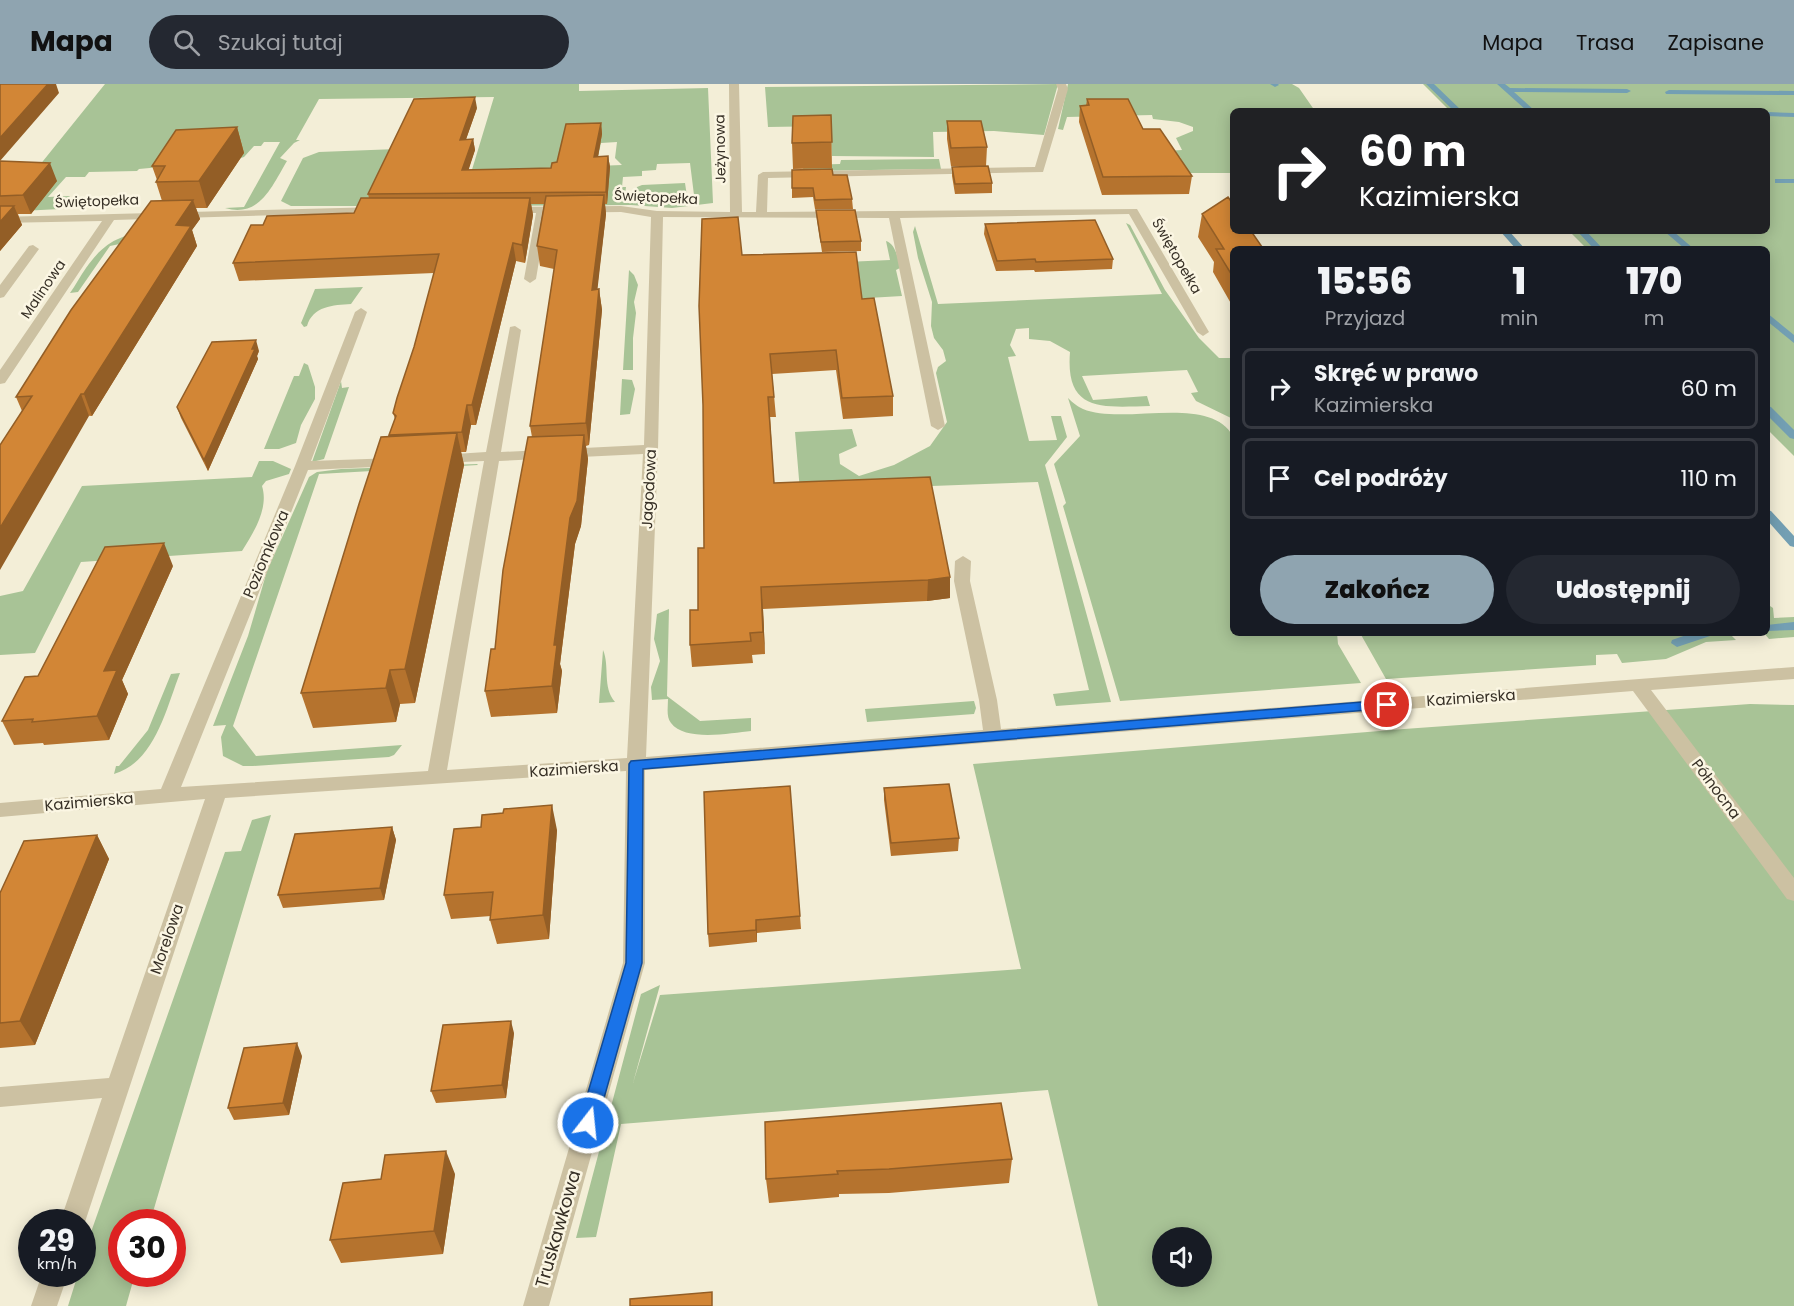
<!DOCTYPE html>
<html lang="pl">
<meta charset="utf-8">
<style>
:root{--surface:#171b24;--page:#242831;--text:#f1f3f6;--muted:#9ea1a6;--line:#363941;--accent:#8fa4b0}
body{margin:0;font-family:Poppins,sans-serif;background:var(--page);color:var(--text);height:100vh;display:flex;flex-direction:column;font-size:22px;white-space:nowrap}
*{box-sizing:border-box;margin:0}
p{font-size:20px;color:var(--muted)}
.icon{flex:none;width:33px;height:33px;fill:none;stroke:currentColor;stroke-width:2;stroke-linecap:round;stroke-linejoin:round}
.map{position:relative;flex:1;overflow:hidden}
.sheet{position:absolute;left:1230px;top:162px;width:540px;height:390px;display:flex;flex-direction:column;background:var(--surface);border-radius:9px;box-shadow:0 3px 15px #0003}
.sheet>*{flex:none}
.banner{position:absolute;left:1230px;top:24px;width:540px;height:126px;border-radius:9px;box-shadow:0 3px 15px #0003;background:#202124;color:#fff;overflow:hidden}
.buttons{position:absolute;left:1152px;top:1143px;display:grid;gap:12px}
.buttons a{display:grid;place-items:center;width:60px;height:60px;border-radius:50%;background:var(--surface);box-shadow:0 3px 15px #0003;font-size:30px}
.speed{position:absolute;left:18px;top:1125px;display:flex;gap:12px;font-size:30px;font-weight:700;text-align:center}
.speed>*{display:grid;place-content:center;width:78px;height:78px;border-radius:50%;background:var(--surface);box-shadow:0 3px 15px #0003;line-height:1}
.speed small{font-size:15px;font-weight:400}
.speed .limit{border:9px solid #d22;background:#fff;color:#111}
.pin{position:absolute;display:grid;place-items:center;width:51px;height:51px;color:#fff;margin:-26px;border:3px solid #fff;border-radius:50%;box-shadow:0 2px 6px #0007}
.me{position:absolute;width:66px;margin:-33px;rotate:16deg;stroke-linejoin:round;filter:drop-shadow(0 0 4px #0008)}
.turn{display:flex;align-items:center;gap:21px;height:126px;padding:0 30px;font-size:27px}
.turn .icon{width:78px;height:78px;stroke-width:2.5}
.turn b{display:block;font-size:42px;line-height:51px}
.eta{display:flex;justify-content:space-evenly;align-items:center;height:102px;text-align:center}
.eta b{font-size:36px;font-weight:800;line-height:42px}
.primary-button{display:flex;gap:12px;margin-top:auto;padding:12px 30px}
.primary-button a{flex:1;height:69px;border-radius:36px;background:var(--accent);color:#111;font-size:24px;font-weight:800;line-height:69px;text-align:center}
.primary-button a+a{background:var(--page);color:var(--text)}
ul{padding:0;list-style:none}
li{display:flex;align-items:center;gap:18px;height:81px;margin:0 12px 9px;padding:0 18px;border:3px solid var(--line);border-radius:9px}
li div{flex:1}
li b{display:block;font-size:22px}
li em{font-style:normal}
header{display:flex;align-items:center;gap:36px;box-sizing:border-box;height:84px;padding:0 30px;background:var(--accent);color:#111}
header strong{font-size:28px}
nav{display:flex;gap:33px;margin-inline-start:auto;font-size:21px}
.search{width:420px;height:54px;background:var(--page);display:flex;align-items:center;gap:15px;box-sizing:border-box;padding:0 21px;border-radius:33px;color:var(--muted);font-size:22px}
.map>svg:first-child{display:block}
</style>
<header>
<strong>Mapa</strong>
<div class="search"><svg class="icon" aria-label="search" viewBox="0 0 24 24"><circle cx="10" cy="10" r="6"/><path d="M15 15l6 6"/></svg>Szukaj tutaj</div>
<nav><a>Mapa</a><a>Trasa</a><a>Zapisane</a></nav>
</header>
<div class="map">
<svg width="1794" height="1222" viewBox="0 0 1794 1222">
<rect width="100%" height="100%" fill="#f3eed7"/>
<path fill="#a8c396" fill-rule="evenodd" d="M105,0H579V7L708,4L713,119L672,124L631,121L461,122L494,13L319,15L296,56H300L294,59L280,74L287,77C272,102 260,134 225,124L244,123L280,58H264L261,62H254L244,73L235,76L139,85L137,87L89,88L85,93H66L48,113L70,112L60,125L2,128ZM617,58L615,74L622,81L596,82L601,59ZM690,79L695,119H688L685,99L642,101L637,103L634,119H624L626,103H622L623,93L642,92V87L656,86L657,80Z
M1058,0L1044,51L994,47L933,48L934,73L832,72L830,42L768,43L765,3Z
M1068,0H1292L1299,4L1315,27H1233V89H1164L1185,85L1180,73H1169L1166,67L1182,66L1176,54L1193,47V43L1179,38L1153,35L1152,31L1067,33L1063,46L1058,45Z
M1423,0H1794V372L1767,345V165H1587L1569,147H1767V27H1450Z
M397,65L368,122H291L281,117L303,74L319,68Z
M939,75L941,85L801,87L806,81L840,80L841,76Z
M1126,139L1130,141L1165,206L1199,254L1219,274H1233V335L1196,317L1191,309L1198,308L1187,286L1082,292L1093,316L1147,312L1150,322C1103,323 1065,329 1070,268L1050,257L1029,255V244L1016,245L1010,261L1016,272L1008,273L1029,357L1057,356L1051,332H1061L1067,353L1045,381L1111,618L1056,622L1053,610L1089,606L1038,398L800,407L795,348L852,345L857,362L839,370L840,380L859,392L894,381L930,362L947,338L936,289L938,283L946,277L943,266L934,254L931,242L932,218L918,174L913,148L915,142L938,220L1162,210Z
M154,146L153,153L110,162L78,208L70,209C76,201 80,192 86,184C106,156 121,151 154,146Z
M886,157C895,159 899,176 900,184L896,186L902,212L783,219L780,181L890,176Z
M629,186L634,191L638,201L634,218L636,229L633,254V286H623Z
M363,203L351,220C333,221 313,222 307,242L304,243L301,239L315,205Z
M304,279L308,281L315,303V315L301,341L296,359L279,365H264L294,292H299Z
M622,295L632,296L635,305L630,330L620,331Z
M341,297L342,304L349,303L324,375L312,378Z
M1068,314C1072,318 1078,323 1083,325C1123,342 1209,309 1233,352V549H1337L1338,560L1361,599L1120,617L1063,422L1066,419L1054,380L1080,352Z
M259,377H273L291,385L289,390L266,397L262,402C269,424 254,448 242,467L81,478L35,569L0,571V512L23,507L82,402L252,393Z
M477,380L478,381L319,390L233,642L256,672L402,661L394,671L389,673L253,682H243L223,672L221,653L226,641L213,642L248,552L267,487L309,393L317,388L341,385Z
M1767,520L1773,524L1774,534L1794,533V553L1769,555L1764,549H1767Z
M669,525L667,612L700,637L751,634V647C731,649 685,658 671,639C666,633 668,623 668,615L652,616L651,603L660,577L654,555L657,530Z
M1360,549H1729L1736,556L1706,558L1666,575L1622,579L1617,570L1596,571V581L1386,595Z
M603,566C610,582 602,603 615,618L599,619Z
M180,589C166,625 155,678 114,690L116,682H119L148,646L171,590Z
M974,617L976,624L974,630L867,638L865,625Z
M1750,620L1794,621V1222H1098L1048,1006L621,1040L596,1153L576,1154L641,910L660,901L633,999L660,911L1021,885L973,680L1404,645ZM1162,1154H1202V1192H1162Z
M271,731L150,1138H122V1190H135L126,1222H68L78,1190H82L83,1175L90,1151L225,768L241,767L252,736Z"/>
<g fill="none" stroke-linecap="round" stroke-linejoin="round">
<path fill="#739fb3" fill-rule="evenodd" d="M1270,0H1278L1279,1L1275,3Z
M1426,0H1434L1462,27H1454Z
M1497,0H1505L1510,4L1627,5L1631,7L1627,9L1514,8L1535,27H1527Z
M1669,6L1794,7V11L1666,10L1665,8Z
M1767,28L1794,29V33L1767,32Z
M1775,95H1794V99H1775Z
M1500,147H1509L1525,165H1516Z
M1577,147H1586L1603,165H1594Z
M1664,147H1673L1694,165H1685Z
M1767,229L1794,251V259L1767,237Z
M1767,322L1771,323L1794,346V355L1790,354L1767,331Z
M1767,426L1771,427L1794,452V463L1790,462L1767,436Z
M1794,538V546L1767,547V541Z
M1692,549H1711L1710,552L1677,563L1671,559L1672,556Z"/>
<path fill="#ccc1a2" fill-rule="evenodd" d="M729,0H739L742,128H756L758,91L763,88L1035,83L1058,5L1056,0H1066L1068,5L1043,88L768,94L767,128L1137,125L1209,248L1203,252L1197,248L1129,130L900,134L945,342L938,346L931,342L889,134L663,133L658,365L646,673L983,646L979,616L954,497L955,477L963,472L971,477L970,497L997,616L1001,645L1794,583V595L1651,606L1794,794V817L1787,815L1633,607L645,686V879L549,1222H523L623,879L626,687L225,714L85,1138L82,1143V1138H60L102,1014L0,1023V1003L109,994L205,715L0,733V719L161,705L295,382L355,228L361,224L367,228L311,377L395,374L402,378L395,382L308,386L181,703L428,687L484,377L440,379L433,375L440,371L486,368L510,243L515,242L521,246L501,368L644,361L651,133L621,128L547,129L536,195L530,199L524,195L536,129H509L503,126L509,123L621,122L657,127L730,128ZM643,370L627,674L447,686L499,377Z
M379,123L385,126L383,128L114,136L5,299L0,300V286L102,137L0,139V133Z
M33,161L39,165L4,213L0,214V201L29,162Z
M42,1190H68L57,1222H31Z"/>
</g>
<path fill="#b5732e" d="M1087,15L1143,45L1192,92L1189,110L1102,111L1079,38L1080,22H1086Z
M477,24L466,55H473L475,66L468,86L551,84L601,39L602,50L598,72H608L610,83L607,120H605L606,130L597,205H599L602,226L589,361L586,362L588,375L581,442L575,460L560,580L562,587L557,629L491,633L485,607L495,565L532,353L530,342L554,185L540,182L537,162L544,120H531L533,131L525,179L516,177L476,341H471L466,368H461L464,381L415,619L400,620L396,638L313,644L301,609L389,352V351L395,335L393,329L414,263L434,189L239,197L233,179L263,141L354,129L369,114L368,110Z
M831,31L832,84L793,85L792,59Z
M947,37L987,63L986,82H951L947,55Z
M237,43L244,69L207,124H196L200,135L192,146L197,162L92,332L22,327L16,313L162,117L156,98L157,96L152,82Z
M0,77L57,97L31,130H18L22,141L0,167Z
M952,83L992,99V109L955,110L952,92Z
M833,91L852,115L853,125H815L813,113L792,114V104Z
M816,126L861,157V167L822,168L817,136Z
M1202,130L1262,163L1233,165V223L1213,188L1214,178L1198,153Z
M985,140L1113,175L1112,185L1035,188L1034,186L996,187L984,150Z
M742,171L893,312V332L843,335L836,286L772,290L776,333H770L774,399L930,393L950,514L927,517L763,525L765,570L752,571L753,579L692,583L690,561L698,526L704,464Z
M259,267L257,272L258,275L208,387L181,334L177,323Z
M173,482L122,596L128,610L109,656L44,661L43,659L14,661L2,637L38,592Z
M790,702L801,845L757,849V858L709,863L708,850Z
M884,704L959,754L958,767L891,772L884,716Z
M392,743L396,756L384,816L283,824L278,811Z
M557,746L549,855L497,860L490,836L491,832L451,835L444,811Z
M97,751L109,775L35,961L0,964V809Z
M514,949L506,1014L436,1019L431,1007Z
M302,972L289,1031L234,1036L228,1024Z
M765,1038L1012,1075L1009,1099L889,1109L839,1110V1113L769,1119L766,1095Z
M455,1090L443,1170L341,1179L330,1156Z"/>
<path fill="#935e26" d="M48,0H56L59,9L0,77V54Z
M475,13L477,24L462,67L460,56Z
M601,39L602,50L596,84L594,73Z
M237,43L244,69L207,124L199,97Z
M473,55L475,66L465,97L462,86Z
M608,72L610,83L607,120L606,108Z
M50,79L57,97L31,130L23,111Z
M604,111L606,130L595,227L592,206Z
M530,114L533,131L525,179L522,161Z
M193,116L200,135L192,146L197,162L92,332L84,310L176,141Z
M14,122L22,141L0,167V138Z
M513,159L516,177L476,341L472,321Z
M599,205L602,226L589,361L586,339Z
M256,256L259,267L257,272L258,275L208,387L204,376Z
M81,310L89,332L0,486V444Z
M467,321L471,341L466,368L462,348Z
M457,349L464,381L415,619L405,585Z
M584,351L588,375L581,442L575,460L560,580L562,587L557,629L552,602L554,561L570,434Z
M164,459L173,482L122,596L128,610L109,656L97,632L104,587Z
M950,493V514L927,517L928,496Z
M761,503L763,525L765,570L763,548Z
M390,586L400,620L396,638L386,604Z
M552,721L557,746L549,855L543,831Z
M392,743L396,756L384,816L380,804Z
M97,751L109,775L35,961L20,937Z
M756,836L757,849V858L756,846Z
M511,937L514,949L506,1014L502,1001Z
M297,959L302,972L289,1031L283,1019Z
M446,1067L455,1090L443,1170L434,1147Z"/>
<path fill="#d28636" stroke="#935e26" stroke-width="1.5" d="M0,0H48L0,54Z
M475,13L460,56L473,55L462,86L551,84L552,79L557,78L566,40L601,39L594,73L608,72L606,108L368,110L414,15Z
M1087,15H1128L1143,45H1160L1192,92L1103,93L1080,22L1089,21Z
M831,31L832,58L792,59L793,32Z
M947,37H981L987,63L951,64Z
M237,43L199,97L156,98L165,82H152L176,46Z
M0,77L50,79L23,111L0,112Z
M988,82L992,99L955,100L952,83Z
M832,85L833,91H847L852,115L815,116L813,104H792V86Z
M604,111L592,206L599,205L586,339L530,342L557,166L537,162L546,112Z
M1228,113L1233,120V147H1251L1262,163H1267V165H1233V193L1216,165H1224L1202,130Z
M361,114H530L522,161L513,159L472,321H467L462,348L389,351L396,332L393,329L397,314L414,263L439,170L233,179L251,141H263L267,132L354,129Z
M193,116L176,141L191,142L84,310H81L0,444V361L32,312L16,313L71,226L151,117Z
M0,122H14L0,138Z
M816,126H855L861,157L821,158Z
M738,133L742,171L856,168L862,215L874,214L893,312L842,314L836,266L770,270L774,313H768L774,399L930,393L950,493L928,496L761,503L763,548L750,549L751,557L690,561V526H698V464H704L703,321L699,222L702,135Z
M1095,136L1113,175L1036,178L1035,175L997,177L985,140Z
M256,256L252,265H255L204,376L177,323L212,258Z
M457,349L405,585L390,586L386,604L301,609L359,420L381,353Z
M584,351L577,417L570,434L554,561H557L552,602L485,607L491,565H495L503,486L528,353Z
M164,459L104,587L117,586L97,632L32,638L33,635L2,637L25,593L38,592L105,463Z
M949,700L959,754L891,759L884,704Z
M790,702L800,832L756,836V846L708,850L704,708Z
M552,721L543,831L490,836L493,808L444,811L454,745L481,743L482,731L503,729L504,725Z
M392,743L380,804L278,811L295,750Z
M97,751L20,937L0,939V809L24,757Z
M511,937L502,1001L431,1007L443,941Z
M297,959L283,1019L228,1024L244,964Z
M1001,1019L1012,1075L889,1085L837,1087L838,1090L766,1095L765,1038Z
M446,1067L434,1147L330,1156L343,1099L381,1095L385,1071Z
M712,1208V1222H630V1215Z"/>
<path fill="#1a73e8" stroke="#114b97" stroke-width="1.5" d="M1387,616L1394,621L1392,624L643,685L642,879L597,1039L594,1045L588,1047L582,1045L579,1039L626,879L629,680L631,677Z"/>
<g text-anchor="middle" stroke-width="5" stroke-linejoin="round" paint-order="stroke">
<g font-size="14" fill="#362f25" stroke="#fbf6e3">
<text transform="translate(720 65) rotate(-91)" y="5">Jeżynowa</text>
<text transform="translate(656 113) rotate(3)" y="5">Świętopełka</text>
<text transform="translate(97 117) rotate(-2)" y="5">Świętopełka</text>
<text transform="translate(1177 172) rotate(60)" y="5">Świętopełka</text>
<text transform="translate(43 205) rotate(-56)" y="5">Malinowa</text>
</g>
<g font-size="15" fill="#362f25" stroke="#fbf6e3">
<text transform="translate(649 405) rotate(-87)" y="5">Jagodowa</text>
<text transform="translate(266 470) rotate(-67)" y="5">Poziomkowa</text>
<text transform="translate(1471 614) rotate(-4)" y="5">Kazimierska</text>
<text transform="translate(574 685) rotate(-4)" y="5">Kazimierska</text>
<text transform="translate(1716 705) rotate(53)" y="5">Północna</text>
<text transform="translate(89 718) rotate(-5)" y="5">Kazimierska</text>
<text transform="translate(167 855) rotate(-71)" y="5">Morelowa</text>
</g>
<g font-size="18" fill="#362f25" stroke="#fbf6e3">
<text transform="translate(558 1145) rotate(-74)" y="6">Truskawkowa</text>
</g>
</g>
</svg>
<div class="buttons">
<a><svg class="icon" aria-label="sound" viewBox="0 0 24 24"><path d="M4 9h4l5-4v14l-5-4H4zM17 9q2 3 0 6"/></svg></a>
</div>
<div class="speed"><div>29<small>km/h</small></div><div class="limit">30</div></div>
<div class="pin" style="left:1387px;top:621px;background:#d93025"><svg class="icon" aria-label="arrive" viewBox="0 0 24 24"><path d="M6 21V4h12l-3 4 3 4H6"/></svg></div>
<svg class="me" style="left:588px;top:1039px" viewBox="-20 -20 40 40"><circle r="17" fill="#1a73e8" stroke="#fff" stroke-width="3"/><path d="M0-11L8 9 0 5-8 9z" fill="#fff"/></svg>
<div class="banner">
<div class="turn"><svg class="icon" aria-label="right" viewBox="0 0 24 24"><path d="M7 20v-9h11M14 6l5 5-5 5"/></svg><div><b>60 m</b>Kazimierska</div></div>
</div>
<section class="sheet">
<div class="eta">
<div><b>15:56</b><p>Przyjazd</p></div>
<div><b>1</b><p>min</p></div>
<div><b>170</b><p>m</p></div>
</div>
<ul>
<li><svg class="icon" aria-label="right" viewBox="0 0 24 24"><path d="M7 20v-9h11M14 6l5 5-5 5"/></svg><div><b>Skręć w prawo</b><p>Kazimierska</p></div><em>60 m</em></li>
<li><svg class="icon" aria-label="arrive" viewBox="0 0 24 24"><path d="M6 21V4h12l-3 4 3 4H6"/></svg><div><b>Cel podróży</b></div><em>110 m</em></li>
</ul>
<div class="primary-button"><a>Zakończ</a><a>Udostępnij</a></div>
</section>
</div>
